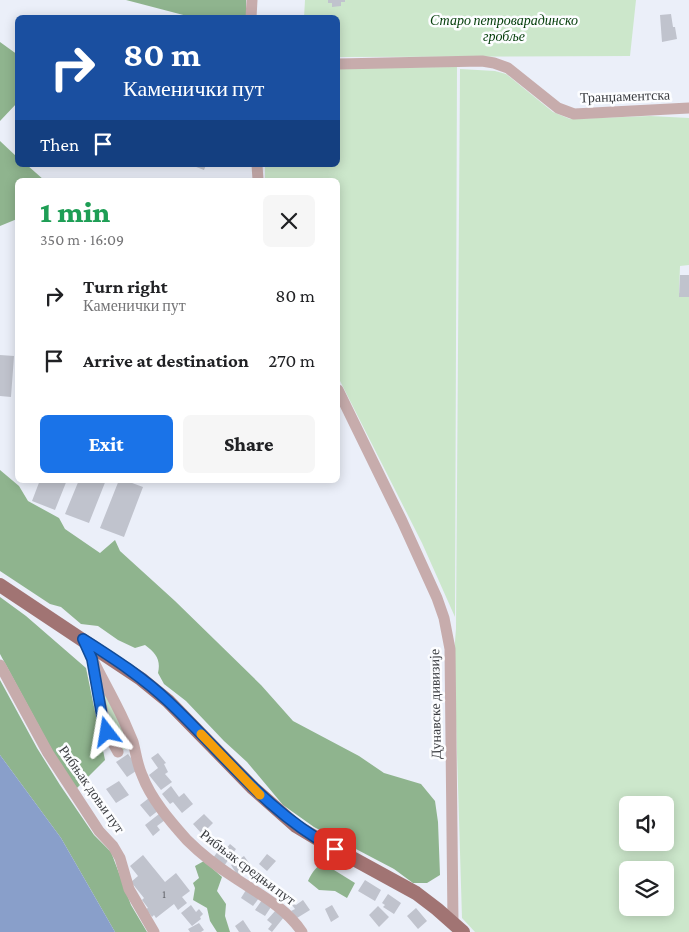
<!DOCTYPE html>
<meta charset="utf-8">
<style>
:root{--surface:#fff;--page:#f6f6f6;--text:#202124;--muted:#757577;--accent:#1a73e8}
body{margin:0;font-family:"Crimson Pro",serif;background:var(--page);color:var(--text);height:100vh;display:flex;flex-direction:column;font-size:19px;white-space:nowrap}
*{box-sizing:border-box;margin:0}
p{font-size:16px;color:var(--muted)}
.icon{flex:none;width:28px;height:28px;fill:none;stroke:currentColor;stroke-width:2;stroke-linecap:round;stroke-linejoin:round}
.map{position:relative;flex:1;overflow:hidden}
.drawer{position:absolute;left:15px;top:178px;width:325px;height:305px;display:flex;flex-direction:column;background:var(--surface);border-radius:8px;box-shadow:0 2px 12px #0003}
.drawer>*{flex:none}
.banner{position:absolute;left:15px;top:15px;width:325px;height:152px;border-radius:8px;box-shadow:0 2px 12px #0003;background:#1a4fa0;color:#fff;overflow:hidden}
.fabs{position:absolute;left:619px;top:796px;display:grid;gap:10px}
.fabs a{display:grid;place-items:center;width:55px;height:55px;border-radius:8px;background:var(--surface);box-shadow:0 2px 12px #0003;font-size:25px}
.pin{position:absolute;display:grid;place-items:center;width:42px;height:42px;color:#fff;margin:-21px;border-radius:10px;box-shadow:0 2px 8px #0006}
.me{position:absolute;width:55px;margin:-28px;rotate:346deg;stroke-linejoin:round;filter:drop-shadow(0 0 4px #0008)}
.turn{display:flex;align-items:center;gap:18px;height:105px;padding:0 25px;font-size:22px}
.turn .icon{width:65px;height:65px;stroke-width:2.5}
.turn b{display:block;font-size:35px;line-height:42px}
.then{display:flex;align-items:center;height:48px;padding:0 25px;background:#0003;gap:10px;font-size:19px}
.round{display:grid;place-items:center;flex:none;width:52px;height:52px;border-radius:8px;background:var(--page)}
.summary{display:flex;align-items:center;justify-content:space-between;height:85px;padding:0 25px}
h1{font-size:30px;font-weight:800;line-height:38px;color:#1e9e55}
.primary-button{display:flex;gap:10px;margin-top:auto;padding:10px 25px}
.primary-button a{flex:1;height:58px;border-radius:8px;background:var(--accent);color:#fff;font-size:20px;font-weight:800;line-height:58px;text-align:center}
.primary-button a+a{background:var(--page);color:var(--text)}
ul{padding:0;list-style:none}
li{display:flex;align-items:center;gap:15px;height:65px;padding:0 25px}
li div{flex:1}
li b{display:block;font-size:19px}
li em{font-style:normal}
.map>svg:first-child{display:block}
</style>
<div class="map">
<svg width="689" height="932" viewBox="0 0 689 932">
<rect width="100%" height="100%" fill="#ebeff9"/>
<path fill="#cce7cb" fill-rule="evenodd" d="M305,0H636L630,56L338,57V18H304Z
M457,67L455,617L422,543L338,377V180H265V165H338V68Z
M460,69L495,71L506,74L553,112L570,119L650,116L689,118V265L680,266L679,293L689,294V932H475L462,918L454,653L456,629ZM628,805H665V842H628ZM628,870H665V908H628Z
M99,679L130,745L122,751L111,732Z"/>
<path fill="#8fb48e" d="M126,0H246V17H191Z
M0,42L18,55L17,103L0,121Z
M0,141L17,157L18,165H27L44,180H18L17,219L0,226Z
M0,470L19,486L28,501L59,518L65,529L100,553L115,540L120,551L175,601L261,685L293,721L359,756L384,773L421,784L435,801L438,822L440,875L427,883H413L394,869L314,827L283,805L247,762L224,741L186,701L164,684L158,673C161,660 156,653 145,645L135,648L118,640L98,626L81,624L61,607L50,604L0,571Z
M0,597L26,616L86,668L105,760L74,791L0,654Z
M0,680L37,748L60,785L94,835L111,852L131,905L147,932H115L61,838L0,755Z
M204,861L222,877L217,891L226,904L225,916L230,932H217L210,921L207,908L193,900L195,888L193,883L199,878L195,866Z
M325,861L331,864L334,870L355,883L347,898L335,891L319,890L308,881C312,872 317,866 325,861Z"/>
<path fill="#899fca" d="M0,755L61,838L115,932H0Z"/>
<path fill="#c0c3cd" d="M328,0H345V2H341V6L332,7V3H328Z
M671,14L673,27H675L677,39L662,42L660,15Z
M191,165H206L204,170Z
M680,275H689V297H679Z
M0,355L14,356L11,397L0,396Z
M40,480H67L55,510L32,501Z
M79,480H106L89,523L65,514Z
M119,480H124L143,487L124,537L100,528Z
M158,753L166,763L164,764L168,772L165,774L172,782L161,790L149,775L158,768L151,758Z
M128,754L139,769L127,777L116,762Z
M119,781L129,795L116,803L106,789Z
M171,786L179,797L184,793L193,804L182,813L173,802L170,804L162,794Z
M149,798L159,810L150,817L140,805Z
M159,814L165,820L157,826L160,830L153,836L145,825Z
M204,814L213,823L202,834L193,824Z
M230,844L236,849L224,866L213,858L221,847L225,850Z
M267,854L276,861L267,871L259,864Z
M143,855L165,882L176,873L190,891L182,897L187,903L178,910L174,904L156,918L154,915L152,917L146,909L148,908L142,900L144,898L131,882L138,876L130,866Z
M244,856L252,867L238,876L231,865Z
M365,880L381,890L375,901L358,891Z
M246,890L259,898L253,906L241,898Z
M388,894L401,903L394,914L383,907L385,905L382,903Z
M262,900L271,907L265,916L255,910Z
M303,900L310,910L297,918L291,911L295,909L292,905L294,904L296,905Z
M191,905L196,912L199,909L203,914L200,917L201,919L192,926L181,913Z
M332,905L339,917L331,922L325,909Z
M378,906L389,917L379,927L369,915Z
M416,908L427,921L418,929L407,916Z
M276,910L284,917L272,932L268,929L272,924L267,920Z
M243,920L251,932H239L235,926Z
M199,923L204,930L201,932H190L188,929Z"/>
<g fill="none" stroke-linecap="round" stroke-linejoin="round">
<path stroke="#c7acac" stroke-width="11" d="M251,18L252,0
M338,64L482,61L494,63L508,68L558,108L574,114L689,108
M257,165L258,180
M338,390L402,521L437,598L444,618L450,649L453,922
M83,639C95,667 111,693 124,721C127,728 130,735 133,742C136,753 137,764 142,775C151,799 170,821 187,840C201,854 218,867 235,878C259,894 285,907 302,932
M0,665L48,753L99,831L113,846L120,858L129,889L154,932
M94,673L107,732L118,752"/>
<path stroke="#a17473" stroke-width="14" d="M0,585L141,679L168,701L253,788L296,826L321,841L416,893L437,909L463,932"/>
</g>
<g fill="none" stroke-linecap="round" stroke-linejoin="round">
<defs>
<path id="route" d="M107,732L102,716L92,659L83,639C113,658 144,678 170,703C226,756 265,811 335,849"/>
</defs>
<use href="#route" stroke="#114b97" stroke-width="12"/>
<use href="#route" stroke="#1a73e8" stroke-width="9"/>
<path stroke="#f59e0b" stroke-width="9" d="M201,734L260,795"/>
</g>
<g text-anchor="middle" stroke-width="5" stroke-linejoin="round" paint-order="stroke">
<g font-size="11" fill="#5c5e63">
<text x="164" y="898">1</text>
</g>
<g font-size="14" font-style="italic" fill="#07400d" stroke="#fcfdff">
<text x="504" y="25">Старо петроварадинско<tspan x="504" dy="16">гробље</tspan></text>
</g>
<g font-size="14" fill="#3a3c40" stroke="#fcfdff">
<text transform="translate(625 96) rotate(-2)" y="5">Транџаментска</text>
<text transform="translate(435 704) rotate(-91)" y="5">Дунавске дивизије</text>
<text transform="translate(92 789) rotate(55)" y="5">Рибњак доњи пут</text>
<text transform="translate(248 867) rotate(37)" y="5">Рибњак средњи пут</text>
</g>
</g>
</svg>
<div class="fabs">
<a><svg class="icon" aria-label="sound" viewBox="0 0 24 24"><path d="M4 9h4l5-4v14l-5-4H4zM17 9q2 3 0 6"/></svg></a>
<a><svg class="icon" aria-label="layers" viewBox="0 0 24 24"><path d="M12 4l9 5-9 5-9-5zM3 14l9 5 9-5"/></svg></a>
</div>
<div class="pin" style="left:335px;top:849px;background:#d93025"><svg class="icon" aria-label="arrive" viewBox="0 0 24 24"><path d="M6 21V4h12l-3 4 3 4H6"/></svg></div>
<svg class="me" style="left:107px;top:732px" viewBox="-20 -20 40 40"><path d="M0-17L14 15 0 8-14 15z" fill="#1a73e8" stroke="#fff" stroke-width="4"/></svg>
<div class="banner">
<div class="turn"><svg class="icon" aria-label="right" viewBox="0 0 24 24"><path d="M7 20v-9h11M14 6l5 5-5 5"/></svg><div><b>80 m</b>Каменички пут</div></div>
<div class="then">Then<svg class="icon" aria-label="arrive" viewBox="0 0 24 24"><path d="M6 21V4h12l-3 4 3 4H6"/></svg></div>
</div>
<section class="drawer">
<div class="summary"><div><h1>1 min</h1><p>350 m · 16:09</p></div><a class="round"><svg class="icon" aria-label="close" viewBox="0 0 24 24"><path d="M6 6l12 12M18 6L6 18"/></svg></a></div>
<ul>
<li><svg class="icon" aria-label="right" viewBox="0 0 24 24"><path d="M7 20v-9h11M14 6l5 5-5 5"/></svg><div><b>Turn right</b><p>Каменички пут</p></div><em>80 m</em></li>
<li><svg class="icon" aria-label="arrive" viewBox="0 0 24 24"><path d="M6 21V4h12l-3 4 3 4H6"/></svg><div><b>Arrive at destination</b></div><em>270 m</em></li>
</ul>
<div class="primary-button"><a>Exit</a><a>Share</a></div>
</section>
</div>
